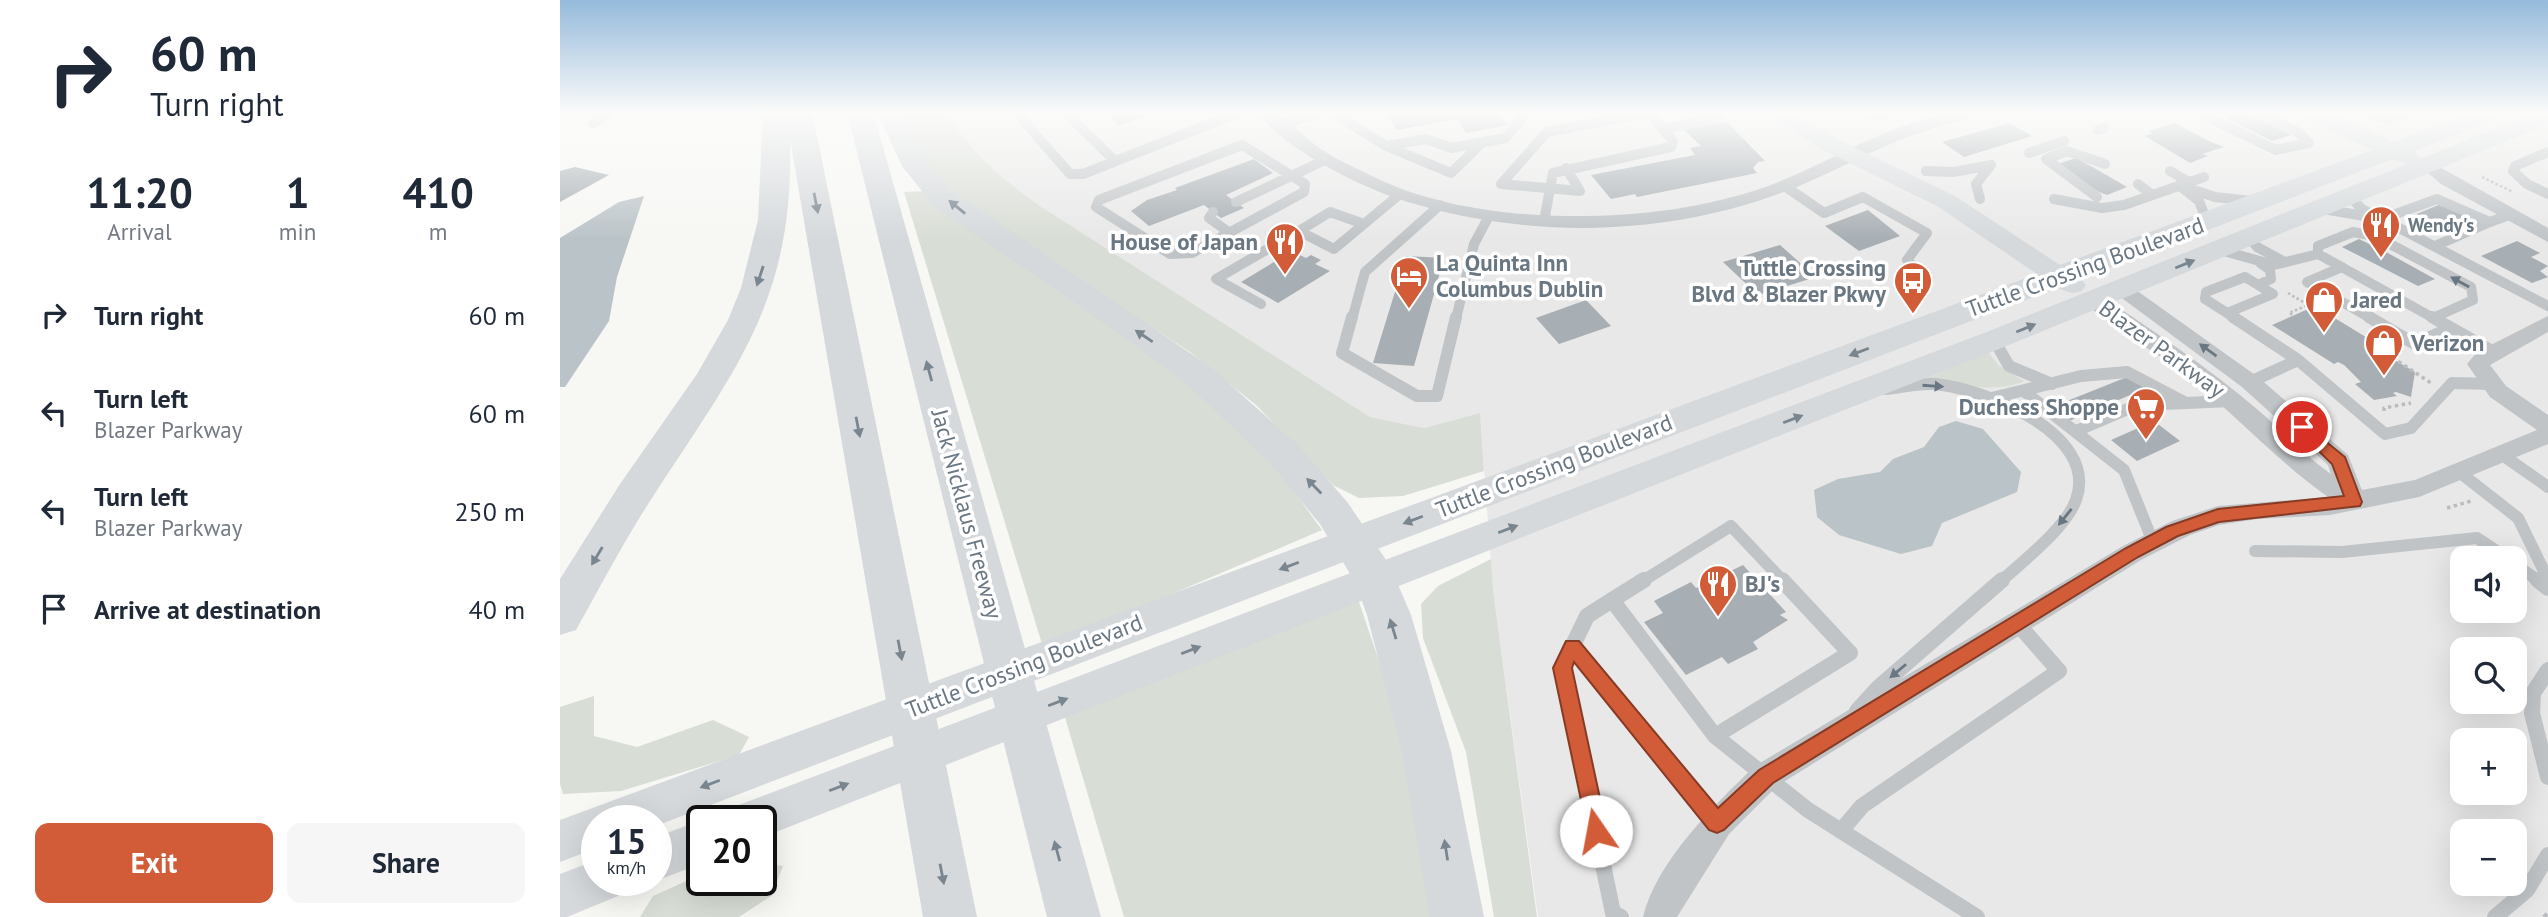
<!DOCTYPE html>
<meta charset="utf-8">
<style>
:root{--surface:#fff;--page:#f6f6f7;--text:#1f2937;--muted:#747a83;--accent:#d25b38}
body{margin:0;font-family:"PT Sans",sans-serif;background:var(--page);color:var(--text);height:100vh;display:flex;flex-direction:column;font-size:26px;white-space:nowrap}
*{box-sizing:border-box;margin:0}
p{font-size:23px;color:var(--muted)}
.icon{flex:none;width:38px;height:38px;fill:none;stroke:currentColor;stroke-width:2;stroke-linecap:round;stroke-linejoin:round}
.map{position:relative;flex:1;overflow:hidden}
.side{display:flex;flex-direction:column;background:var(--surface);width:560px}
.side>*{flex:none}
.top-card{background:#fff;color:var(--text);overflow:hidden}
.controls{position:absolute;left:1890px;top:546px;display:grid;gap:14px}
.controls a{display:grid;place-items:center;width:77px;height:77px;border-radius:14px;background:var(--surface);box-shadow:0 7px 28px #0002;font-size:35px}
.speed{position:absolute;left:21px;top:805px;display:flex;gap:14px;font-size:35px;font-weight:700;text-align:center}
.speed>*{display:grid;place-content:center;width:91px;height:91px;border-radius:50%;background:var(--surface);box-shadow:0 7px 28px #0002;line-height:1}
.speed small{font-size:18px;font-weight:400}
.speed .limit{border:4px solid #111;border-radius:10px;background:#fff;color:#111}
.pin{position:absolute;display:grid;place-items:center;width:60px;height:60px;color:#fff;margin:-30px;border:4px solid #fff;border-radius:50%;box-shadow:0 2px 7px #0007}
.me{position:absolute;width:77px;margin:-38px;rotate:348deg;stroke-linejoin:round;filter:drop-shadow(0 0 5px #0008)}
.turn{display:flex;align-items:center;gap:24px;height:147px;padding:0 35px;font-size:32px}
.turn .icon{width:91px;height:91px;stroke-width:2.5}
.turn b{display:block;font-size:49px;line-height:60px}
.eta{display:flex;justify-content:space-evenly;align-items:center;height:119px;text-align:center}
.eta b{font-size:42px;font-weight:800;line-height:49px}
.button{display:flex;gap:14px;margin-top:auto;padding:14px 35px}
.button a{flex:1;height:80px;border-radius:14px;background:var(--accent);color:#fff;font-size:28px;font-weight:800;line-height:80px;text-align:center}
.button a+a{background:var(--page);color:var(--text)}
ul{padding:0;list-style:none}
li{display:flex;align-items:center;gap:21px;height:98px;padding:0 35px}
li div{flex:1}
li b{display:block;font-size:26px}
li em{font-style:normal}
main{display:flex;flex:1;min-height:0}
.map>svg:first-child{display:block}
</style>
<main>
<section class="side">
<div class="top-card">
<div class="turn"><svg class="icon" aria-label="right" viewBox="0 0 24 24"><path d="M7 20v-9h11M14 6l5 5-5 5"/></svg><div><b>60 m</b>Turn right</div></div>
</div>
<div class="eta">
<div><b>11:20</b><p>Arrival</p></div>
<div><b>1</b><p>min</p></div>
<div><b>410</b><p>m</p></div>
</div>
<ul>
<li><svg class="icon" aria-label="right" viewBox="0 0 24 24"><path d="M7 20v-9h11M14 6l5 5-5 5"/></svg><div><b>Turn right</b></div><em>60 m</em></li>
<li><svg class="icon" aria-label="left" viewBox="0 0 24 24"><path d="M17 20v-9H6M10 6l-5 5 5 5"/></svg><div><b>Turn left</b><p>Blazer Parkway</p></div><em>60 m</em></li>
<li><svg class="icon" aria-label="left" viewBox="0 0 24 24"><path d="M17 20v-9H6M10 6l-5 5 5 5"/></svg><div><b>Turn left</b><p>Blazer Parkway</p></div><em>250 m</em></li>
<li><svg class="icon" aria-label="arrive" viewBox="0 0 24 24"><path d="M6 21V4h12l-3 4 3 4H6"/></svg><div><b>Arrive at destination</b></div><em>40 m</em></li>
</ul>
<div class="button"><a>Exit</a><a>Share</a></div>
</section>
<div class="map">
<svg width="1988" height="917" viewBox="0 0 1988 917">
<rect width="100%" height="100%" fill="#f7f7f4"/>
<path fill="#e7e8e7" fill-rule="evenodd" d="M387,112H1988V917H978L933,590L920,413L864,428L810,417L480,206L431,170L400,136ZM1902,558H1955V611H1902ZM1902,649H1955V702H1902ZM1902,740H1955V793H1902ZM1902,831H1955V884H1902Z"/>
<path fill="#d8ddd5" d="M342,112H387C410,154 442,178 480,206L810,417L864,428L920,413L924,471L843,496L799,498L773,485L696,405L630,352L414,212L373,175Z
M367,191L593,355L658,409L709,457L762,530L558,617L482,644L344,192Z
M1428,352L1438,365L1464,381C1432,395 1396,382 1362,380Z
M931,559L933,590L977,917H934L906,752L863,638L861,604L878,586Z
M798,599L843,732L875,917H564L504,714Z
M34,696V736L77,747L153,720L189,737L179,755L61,791L3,794L0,784V707Z
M201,863L223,866L211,896L179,917H80L93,896L142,874V880H201Z"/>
<path fill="#bac3c7" d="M1789,112H1865L1827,124Z
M84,196L57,277L49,321L5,387H0V238L59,202Z
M1396,421L1423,429L1461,472L1457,492L1382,523L1372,546L1341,554L1279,535L1257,517L1254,490L1278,479L1320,472L1333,459L1364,447L1379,427Z"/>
<path fill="#a8afb4" d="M547,112H590L586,117L558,125Z
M826,112H938L948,125L906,133L897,119L837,130Z
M1685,112L1731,135L1712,141L1666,118Z
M1167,122L1205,161L1198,162L1193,168L1197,173L1077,197L1075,194L1051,199L1031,175L1135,155L1130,148L1141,146L1123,129Z
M1449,123L1472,136L1404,157L1382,142Z
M1615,123L1651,142L1664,147L1642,154L1648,156L1630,163L1585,136L1593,133L1589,131Z
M1516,158L1536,169L1567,187L1547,195L1539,192L1495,165Z
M694,159L713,173L666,195L684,208L661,218L644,205L589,226L571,211L587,200L617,190L615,188Z
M15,167L49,175L0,202V171Z
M1881,204L1915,221L1883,234L1849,217Z
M1308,210L1340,236L1299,251L1265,226Z
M1799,239L1826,252L1875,279L1858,286L1782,247Z
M1957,241L1980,253L1971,257L1988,266L1980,271L1988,277L1972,283L1921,256Z
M1220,245L1256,277L1198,295L1163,262Z
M732,251L746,258L751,255L761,260L755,264L770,271L718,303L681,282Z
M846,256L884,258L854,366L813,363Z
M1026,300L1051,326L999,344L976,318Z
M1755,306L1819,345L1813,347L1855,372L1851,397L1836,392L1833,393L1837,396L1814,400L1795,384L1801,382L1784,365L1778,362L1774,364L1712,325Z
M1572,375L1589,387L1509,421L1492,407Z
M1594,421L1620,441L1577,461L1551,440Z
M1183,565L1226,612L1220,615L1228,620L1193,642L1198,649L1168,664L1162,657L1126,675L1084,622L1103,613L1094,601L1131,582L1136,588Z"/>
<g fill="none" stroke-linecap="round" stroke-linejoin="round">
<path stroke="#babdbf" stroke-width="2.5" stroke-dasharray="2.5 2.5" stroke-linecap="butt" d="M1922,177L1953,192
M1728,293L1748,305L1729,313L1733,315"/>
<path stroke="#babdbf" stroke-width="3.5" stroke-dasharray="3.5 3.5" stroke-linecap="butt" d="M1815,346L1871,383
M1824,411V408L1851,403
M1887,508L1911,501"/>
<path stroke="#babdbf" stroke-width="4.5" stroke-dasharray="4.5 4.5" stroke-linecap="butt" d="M1984,917L1988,913"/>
<path stroke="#c0c4c7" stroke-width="10" d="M456,112L510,174H523L680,112
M505,112L555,161
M772,112L826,146L891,173L923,142
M1308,112L1316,116L1332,112
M1637,112L1716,150L1749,143L1739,133L1697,112
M33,123L51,112
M719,126L761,112
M1103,129L1159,118L1153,112
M1538,130L1544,128
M682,145L745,184L744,192L632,253L610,254L536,207L539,200Z
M826,146L866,139L892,148L945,138L964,117L960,112
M1988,152L1955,166L1953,171L1967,184L1988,194
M1469,153L1504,141
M1006,168L1020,191L941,184L987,132L1090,112
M1366,171L1393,172L1431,165
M1610,171L1629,182
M1578,184L1591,194
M1226,187L1264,213L1303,197L1367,233L1347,260L1368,280
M1537,197L1486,159L1507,151L1545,164
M1420,199L1416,184L1431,165
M1494,199L1542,208L1564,205L1644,177
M676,202L767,159
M1763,209L1822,219L1802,209L1791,198
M653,212L649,218L670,233
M1822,219L1988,306
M1822,219L1877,199L1930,222L1949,215
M984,221L993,173L1111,147L1113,141L1088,112
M1647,222L1639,201L1619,185L1655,197L1691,201
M739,231L770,212L804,224
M1690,238L1697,247L1723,261
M1875,246L1930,222
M1660,250L1714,265L1758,254L1875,319
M1758,254V246L1793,232L1815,236L1911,287L1913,300L1873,318
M1782,267L1747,282L1812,319
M1685,277L1713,294L1667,313L1645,299L1646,292Z
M1698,285L1711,279L1710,270L1700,263
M701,304L656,279L739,231L774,249L840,194
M1667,313L1676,319
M792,319L805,272L880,205
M896,319L914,244L929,216"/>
<path stroke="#c0c4c7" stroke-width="12" d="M792,317L782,353L857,396H877L896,317
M1673,317L1738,360L1825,434L1851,428L1892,383L1931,384
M1809,317L1855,344L1890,328
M1872,317L1934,352
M1434,340L1449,366L1492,384
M1690,382L1738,360
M1326,389C1342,387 1358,383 1374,384C1423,388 1540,433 1516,500C1506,528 1462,562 1440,582
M1465,392L1564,470L1593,542
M1432,398L1521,376L1567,372L1626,403L1672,401
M1516,431L1577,405L1626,403
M1941,454L1988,487
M1898,471L1958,518L1988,579
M1695,551L1782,552L1917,538L1947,558
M1955,564L1980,582
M1081,582L1171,526L1224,582"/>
<path stroke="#c0c4c7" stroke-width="16" d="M1978,580L1988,588
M1052,600L1155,736L1290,653L1222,580
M1052,600L1027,616L1002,668L1053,913L1061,917
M1052,600L1084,580
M1012,646L1157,823
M1988,670L1973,693L1972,713L1988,777
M1297,711L1319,687L1442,580
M1155,736L1248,810L1417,917
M1281,831L1302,806L1499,671L1457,623
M1935,917L1967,890L1988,855"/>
<path fill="#c0c4c7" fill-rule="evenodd" d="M697,112C703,112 712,110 717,114C732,122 744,137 758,147C775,159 796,168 814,177C871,205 942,215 1005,216C1073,217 1144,209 1208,186C1278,160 1345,110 1421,112L1419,116C1395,122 1371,128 1348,137C1305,153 1265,177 1221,193C1098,239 954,239 830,196C790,181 722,147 697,112Z
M1869,161L1988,228V242L1881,184L1860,166Z
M1562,283L1569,285L1698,377L1788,455L1802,490L1855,480L1977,430L1930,397L1907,364L1917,352L1988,316V332L1930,365L1946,386L1988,415V444L1859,497L1770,515L1697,519L1659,525L1630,535L1581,560L1217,786L1169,834L1117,917H1083C1096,862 1155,804 1195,766L1563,546L1612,521L1658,506L1768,497C1716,460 1674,413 1624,373C1601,355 1537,320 1524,300L1534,294L1541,296C1595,332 1649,368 1698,410C1723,431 1744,455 1771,474L1768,465L1682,387L1555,293L1552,289L1555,285Z"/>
<path fill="#d5d9dc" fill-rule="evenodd" d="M1203,112H1230L1279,140L1395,196L1500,265L1812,150L1742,117L1739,112H1768L1833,142L1914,112H1946L1943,117L1854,151L1859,157L1857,160L1978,112H1988V124L1444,347L201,838V821H170L176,806L1424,333L1847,164L1832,159L1521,279L1526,285L1522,291L1512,293L1497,288L96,826V821H37V848L0,862V820L1477,274L1377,206L1263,150Z
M142,820L145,821H142V863L96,881L94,880L96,837Z
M37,860V880H65L58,896L7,917H0V874Z"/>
<path fill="#d5d9dc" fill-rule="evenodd" d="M203,112H252L417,917H363L230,139C235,302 174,371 90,501C63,543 40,587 16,630L0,635V579L60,484L137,374L168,320L181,288L198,220Z
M287,112H313L541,917H487Z
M317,112H343L370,166L395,193L652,368L738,445L788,503L830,566L851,615L891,751L924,917H870L842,751L807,615L795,582L760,524L711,464L627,384L557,332L374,206L342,166Z"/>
</g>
<defs><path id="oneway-solid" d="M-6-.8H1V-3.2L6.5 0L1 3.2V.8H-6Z" transform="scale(1.75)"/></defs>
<g fill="#798690">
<use href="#oneway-solid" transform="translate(256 203) rotate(79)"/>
<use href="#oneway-solid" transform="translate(397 207) rotate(-141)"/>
<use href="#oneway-solid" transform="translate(1625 264) rotate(-22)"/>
<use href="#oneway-solid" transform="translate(200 276) rotate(108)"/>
<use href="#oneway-solid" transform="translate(1466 328) rotate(-22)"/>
<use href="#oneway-solid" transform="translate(584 336) rotate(-146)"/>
<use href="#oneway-solid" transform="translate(1299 352) rotate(159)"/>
<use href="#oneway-solid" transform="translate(369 371) rotate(-105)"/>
<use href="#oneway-solid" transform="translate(1233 419) rotate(-21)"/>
<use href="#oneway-solid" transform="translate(298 427) rotate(79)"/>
<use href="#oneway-solid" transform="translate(754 486) rotate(-134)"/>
<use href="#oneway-solid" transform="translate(853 520) rotate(159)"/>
<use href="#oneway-solid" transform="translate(948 529) rotate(-21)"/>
<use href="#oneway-solid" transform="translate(37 556) rotate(121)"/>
<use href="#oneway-solid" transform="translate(729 566) rotate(159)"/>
<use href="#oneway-solid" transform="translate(833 629) rotate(-107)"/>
<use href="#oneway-solid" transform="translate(340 650) rotate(79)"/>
<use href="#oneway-solid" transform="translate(631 650) rotate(-21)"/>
<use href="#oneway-solid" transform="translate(498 702) rotate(-21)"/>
<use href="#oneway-solid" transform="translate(150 784) rotate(159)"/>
<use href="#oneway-solid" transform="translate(279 787) rotate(-21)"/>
<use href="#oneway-solid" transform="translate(886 850) rotate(-99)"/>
<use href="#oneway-solid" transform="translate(497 851) rotate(-105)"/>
<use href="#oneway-solid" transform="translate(382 874) rotate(79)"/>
</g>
<g fill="#697782">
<use href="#oneway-solid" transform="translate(1900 282) rotate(-151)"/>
<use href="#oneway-solid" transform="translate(1648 350) rotate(-144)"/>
<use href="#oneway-solid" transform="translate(1373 386) rotate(4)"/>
<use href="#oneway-solid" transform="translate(1505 517) rotate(129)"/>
<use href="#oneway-solid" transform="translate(1338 671) rotate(140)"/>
</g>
<linearGradient id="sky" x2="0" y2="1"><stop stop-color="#95badb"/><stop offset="0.47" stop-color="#fbfbfa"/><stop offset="1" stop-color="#fbfbfa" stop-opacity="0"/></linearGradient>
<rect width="1988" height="240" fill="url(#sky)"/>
<path fill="#d25b38" stroke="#883b24" stroke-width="2" d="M1742,422L1785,457L1802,502L1800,506L1659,522L1618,536L1578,557L1213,783L1164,830L1157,833L1149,830L1014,662L1012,668L1047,831L1044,838L1036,841L1029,838L993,668L1006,641H1019L1158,808L1199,770L1566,548L1606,527L1658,509L1784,496L1772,464L1734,427Z"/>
<defs>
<symbol id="restaurant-pin" viewBox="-11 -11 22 30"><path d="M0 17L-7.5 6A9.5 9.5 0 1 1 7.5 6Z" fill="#d25b38" stroke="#fff"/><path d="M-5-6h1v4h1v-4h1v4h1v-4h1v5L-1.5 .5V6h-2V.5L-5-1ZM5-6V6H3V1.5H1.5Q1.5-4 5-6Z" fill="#fff"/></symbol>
<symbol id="hotel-pin" viewBox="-11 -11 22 30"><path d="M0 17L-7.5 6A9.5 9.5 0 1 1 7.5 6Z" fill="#d25b38" stroke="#fff"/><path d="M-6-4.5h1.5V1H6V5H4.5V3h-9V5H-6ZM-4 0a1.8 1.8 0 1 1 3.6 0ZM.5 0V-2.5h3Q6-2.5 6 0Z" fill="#fff"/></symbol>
<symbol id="bus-pin" viewBox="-11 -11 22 30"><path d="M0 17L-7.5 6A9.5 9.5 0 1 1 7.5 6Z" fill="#d25b38" stroke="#fff"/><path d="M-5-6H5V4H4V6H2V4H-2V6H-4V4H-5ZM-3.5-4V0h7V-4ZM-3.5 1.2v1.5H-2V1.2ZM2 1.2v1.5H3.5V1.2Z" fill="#fff"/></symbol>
<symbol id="shop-pin" viewBox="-11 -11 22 30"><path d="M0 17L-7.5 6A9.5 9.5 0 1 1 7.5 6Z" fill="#d25b38" stroke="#fff"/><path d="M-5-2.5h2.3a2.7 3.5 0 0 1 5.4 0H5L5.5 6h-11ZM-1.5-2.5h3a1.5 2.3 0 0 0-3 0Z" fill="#fff"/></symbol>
<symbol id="supermarket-pin" viewBox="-11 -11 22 30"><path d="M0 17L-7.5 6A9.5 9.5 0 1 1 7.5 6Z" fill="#d25b38" stroke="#fff"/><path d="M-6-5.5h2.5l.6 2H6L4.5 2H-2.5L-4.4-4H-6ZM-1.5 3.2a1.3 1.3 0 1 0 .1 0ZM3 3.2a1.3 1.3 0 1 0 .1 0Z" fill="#fff"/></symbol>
</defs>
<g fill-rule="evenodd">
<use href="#restaurant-pin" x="1799" y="203" width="44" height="60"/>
<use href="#restaurant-pin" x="703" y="220" width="44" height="60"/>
<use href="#hotel-pin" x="827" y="254" width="44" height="60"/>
<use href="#bus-pin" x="1331" y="259" width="44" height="60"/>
<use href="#shop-pin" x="1742" y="278" width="44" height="60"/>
<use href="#shop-pin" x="1802" y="321" width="44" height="60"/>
<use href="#supermarket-pin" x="1564" y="385" width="44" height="60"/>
<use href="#restaurant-pin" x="1136" y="562" width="44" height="60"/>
</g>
<g text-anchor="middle" stroke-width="7" stroke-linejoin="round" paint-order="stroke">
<g font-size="19" font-weight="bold" fill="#697782" stroke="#fff" text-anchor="start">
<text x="1848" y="232">Wendy's</text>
</g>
<g font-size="23" font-weight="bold" fill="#697782" stroke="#fff" text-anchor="start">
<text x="698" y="250" text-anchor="end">House of Japan</text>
<text x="876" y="271">La Quinta Inn<tspan x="876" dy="26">Columbus Dublin</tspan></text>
<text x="1326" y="276" text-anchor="end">Tuttle Crossing<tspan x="1326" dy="26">Blvd &amp; Blazer Pkwy</tspan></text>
<text x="1791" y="308">Jared</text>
<text x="1851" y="351">Verizon</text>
<text x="1559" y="415" text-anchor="end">Duchess Shoppe</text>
<text x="1185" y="592">BJ's</text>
</g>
<g font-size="23" fill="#697782" stroke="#fff">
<text transform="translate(1525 267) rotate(-20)" y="8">Tuttle Crossing Boulevard</text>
<text transform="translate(1602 349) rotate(36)" y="8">Blazer Parkway</text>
<text transform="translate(994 466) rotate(-21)" y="8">Tuttle Crossing Boulevard</text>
<text transform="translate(407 514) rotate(75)" y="8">Jack Nicklaus Freeway</text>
<text transform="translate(464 666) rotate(-21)" y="8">Tuttle Crossing Boulevard</text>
</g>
</g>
</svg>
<div class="controls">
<a><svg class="icon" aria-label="sound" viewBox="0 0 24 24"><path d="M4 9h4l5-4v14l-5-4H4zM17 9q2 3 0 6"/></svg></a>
<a><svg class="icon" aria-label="search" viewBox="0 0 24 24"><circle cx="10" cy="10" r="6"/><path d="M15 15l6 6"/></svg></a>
<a>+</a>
<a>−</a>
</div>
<div class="speed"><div>15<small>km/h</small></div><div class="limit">20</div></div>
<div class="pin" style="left:1742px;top:427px;background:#d93025"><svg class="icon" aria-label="arrive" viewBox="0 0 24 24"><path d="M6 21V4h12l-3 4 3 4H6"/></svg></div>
<svg class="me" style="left:1036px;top:831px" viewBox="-20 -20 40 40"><circle r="19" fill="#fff"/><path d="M0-13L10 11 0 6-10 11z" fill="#d25b38"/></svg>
</div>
</main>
